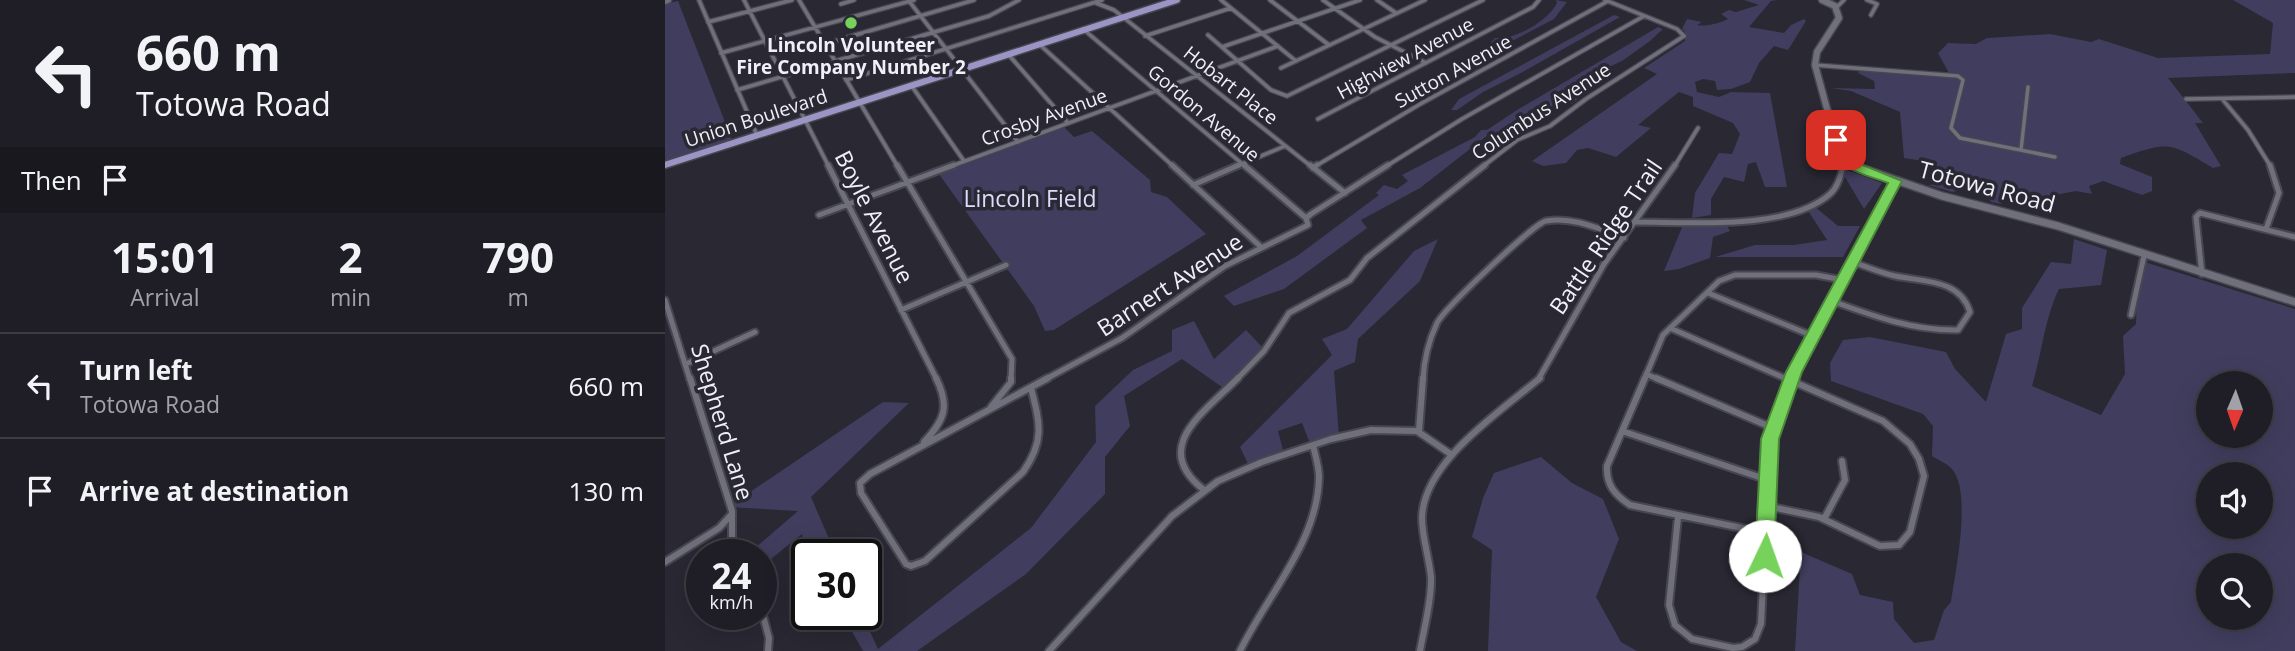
<!DOCTYPE html>
<style>
:root{--surface:#1f1e26;--page:#2c2b32;--text:#f1f3f6;--muted:#a1a2a7;--line:#3c3c43}
body{margin:0;font-family:"Open Sans",sans-serif;background:var(--page);color:var(--text);height:100vh;display:flex;flex-direction:column;font-size:26px;white-space:nowrap}
*{box-sizing:border-box;margin:0}
p{font-size:23px;color:var(--muted)}
.icon{flex:none;width:38px;height:38px;fill:none;stroke:currentColor;stroke-width:2;stroke-linecap:round;stroke-linejoin:round}
.map{position:relative;flex:1;overflow:hidden}
.drawer{display:flex;flex-direction:column;background:var(--surface);width:665px}
.drawer>*{flex:none}
.guide{background:#1f1e26;color:var(--text);overflow:hidden}
.needle{width:46px;rotate:182deg}
.tools{position:absolute;left:1531px;top:371px;display:grid;gap:14px}
.tools a{display:grid;place-items:center;width:77px;height:77px;border-radius:50%;background:var(--surface);box-shadow:0 7px 28px #0002,0 0 0 2px var(--line);font-size:35px}
.speed{position:absolute;left:21px;top:539px;display:flex;gap:14px;font-size:35px;font-weight:700;text-align:center}
.speed>*{display:grid;place-content:center;width:91px;height:91px;border-radius:50%;background:var(--surface);box-shadow:0 7px 28px #0002,0 0 0 2px var(--line);line-height:1}
.speed small{font-size:18px;font-weight:400}
.speed .limit{border:4px solid #111;border-radius:10px;background:#fff;color:#111}
.pin{position:absolute;display:grid;place-items:center;width:60px;height:60px;color:#fff;margin:-30px;border-radius:14px;box-shadow:0 4px 10px #0006}
.me{position:absolute;width:77px;margin:-38px;rotate:3deg;stroke-linejoin:round;filter:drop-shadow(0 0 5px #0008)}
.turn{display:flex;align-items:center;gap:24px;height:147px;padding:0 21px;font-size:32px}
.turn .icon{width:91px;height:91px;stroke-width:2.5}
.turn b{display:block;font-size:49px;line-height:60px}
.then{display:flex;align-items:center;height:66px;padding:0 21px;background:#0003;gap:14px;font-size:26px}
.eta{display:flex;justify-content:space-evenly;align-items:center;height:119px;text-align:center}
.eta b{font-size:42px;font-weight:700;line-height:49px}
ul{padding:0;list-style:none}
li{display:flex;align-items:center;gap:21px;height:105px;padding:0 21px;border-top:2px solid var(--line)}
li div{flex:1}
li b{display:block;font-size:26px}
li em{font-style:normal}
main{display:flex;flex:1;min-height:0}
.map>svg:first-child{display:block}
</style>
<main>
<section class="drawer">
<div class="guide">
<div class="turn"><svg class="icon" aria-label="left" viewBox="0 0 24 24"><path d="M17 20v-9H6M10 6l-5 5 5 5"/></svg><div><b>660 m</b>Totowa Road</div></div>
<div class="then">Then<svg class="icon" aria-label="arrive" viewBox="0 0 24 24"><path d="M6 21V4h12l-3 4 3 4H6"/></svg></div>
</div>
<div class="eta">
<div><b>15:01</b><p>Arrival</p></div>
<div><b>2</b><p>min</p></div>
<div><b>790</b><p>m</p></div>
</div>
<ul>
<li><svg class="icon" aria-label="left" viewBox="0 0 24 24"><path d="M17 20v-9H6M10 6l-5 5 5 5"/></svg><div><b>Turn left</b><p>Totowa Road</p></div><em>660 m</em></li>
<li><svg class="icon" aria-label="arrive" viewBox="0 0 24 24"><path d="M6 21V4h12l-3 4 3 4H6"/></svg><div><b>Arrive at destination</b></div><em>130 m</em></li>
</ul>
</section>
<div class="map">
<svg width="1630" height="651" viewBox="0 0 1630 651">
<rect width="100%" height="100%" fill="#292833"/>
<path fill="#413d5e" fill-rule="evenodd" d="M891,0L902,2L889,19L803,64L797,62L827,45L826,42L830,38C850,40 883,21 892,3Z
M1079,0H1112L1106,1L1084,27L1119,33L1126,25L1139,19L1141,21L1123,50L1109,46L1094,63L1085,82L1066,89L1052,90L1050,81L1038,79L1030,82L1032,92L1054,97L1066,92L1105,93L1122,187H1100L1091,162L1083,164L1079,182L1059,177L1046,199V215L1027,218L1030,193L1054,153L1067,154L1075,134L1068,123L1028,106V97L1014,92L973,125L986,128L951,157L923,148L912,150L901,163L878,166L867,161L992,74L979,68L1020,41V32L1017,29L1022,19L1037,22L1032,25C1041,27 1055,23 1063,19L1056,14L1064,10L1071,12L1094,5Z
M1568,0H1630V73L1503,78L1538,123H1530L1556,166L1548,168C1504,142 1504,141 1456,158L1455,164L1487,177V191L1477,195L1438,181L1424,186L1427,194L1411,191L1379,197L1352,191L1336,204L1326,202L1319,190L1306,188L1287,192L1263,185L1281,183L1284,174L1265,162L1239,158L1235,112L1186,91L1166,88L1210,89L1209,81L1193,73L1195,70L1285,75L1273,53L1283,43L1311,44L1322,38L1385,34L1426,42L1434,39L1493,58L1605,54L1608,23Z
M13,1L67,140L0,162V4Z
M949,15L955,17L854,74L818,92L792,110H786L794,99Z
M993,27L998,29L985,41L957,61L926,75L910,87L915,97L907,104C883,103 863,115 846,132L848,136L842,140L833,135H823L755,188L696,220L702,228L619,289L569,306L559,296L632,256L714,195L711,193L719,185L732,189L743,181L737,175L810,137L816,130H822L852,110Z
M397,125L409,137L427,131L485,180L486,192L502,197L541,234L389,330L380,331L369,306L271,170Z
M1182,170L1217,183L1199,209L1177,172Z
M1149,206L1173,226H1195L1178,257H1050L1090,245H1129L1162,240L1142,209Z
M1061,224L1065,231L1048,237L1045,258L1014,269L999,271L1018,225Z
M773,239L755,281L693,339L690,362L669,371L674,436L646,446L637,423L613,431L619,454L584,466L575,447L667,355L657,339L682,329L749,251Z
M1409,239L1442,250L1436,285L1394,289C1379,320 1377,354 1367,386L1436,415L1460,374L1458,336L1471,324L1473,260L1630,309V651H1130L1136,552L1187,574L1195,595L1228,602L1229,619L1249,643L1269,640L1279,610L1286,602C1290,573 1308,490 1286,468C1281,463 1273,460 1267,456L1268,426L1258,414L1166,381L1165,363L1178,340L1205,337L1281,352L1290,369L1321,402L1341,334L1357,329V308L1386,262L1406,264ZM1544,383H1596V436H1544ZM1544,474H1596V527H1544ZM1544,565H1596V618H1544Z
M529,321L549,359L581,330L599,349L557,387L517,359L459,396L465,426L440,457V494L361,574L252,651H198L177,614H197L213,649L366,528L431,442L430,406L468,370L507,351V330Z
M218,402L244,403L146,497L171,555H142L137,534L101,563L96,561V555L83,554L133,511L63,507Z
M876,457L907,483L938,499L954,539L931,597L956,642L972,651H823L827,550L807,537L818,498L829,473Z"/>
<g fill="none" stroke-linecap="round" stroke-linejoin="round">
<defs>
<path id="street-far2" d="M34,0L92,135
M79,0L164,167
M134,0L233,167
M556,0L631,61
M605,0L664,45
M658,0L710,37L761,63
M712,0L731,13
M1202,0L1212,4L1206,15
M244,1L353,142
M431,3L449,10L647,167
M176,4L189,0
M1171,8L1179,0
M43,22L127,0
M418,29L581,167
M543,35L606,90L622,96L818,0
M480,36L566,8
M160,44L309,0
M374,44L509,167
M557,47L695,0
M56,53L249,0
M343,54L403,123
M1150,65L1293,76L1298,80L1286,128L1295,138L1390,157
M616,68L760,0
M181,80L437,0
M246,85L299,161
M72,90L324,16L354,0
M1521,99L1630,97
M1558,100L1583,130L1606,167
M653,119L868,7L874,0
M1356,150L1363,87
M284,167L613,46
M570,167L620,146
M649,167L757,103L943,1
M720,167L797,119L979,16
M817,167L852,140L885,126L921,99L1019,36L1012,29L940,0
M1009,167L1033,128
M1177,167L1179,160"/>
<path id="street-far1" d="M163,165L272,380
M232,165L347,359L346,380
M507,165L596,247
M579,165L641,218
M645,165L680,193
M648,168L652,165
M528,185L574,165
M154,215L289,165
M971,222C1024,222 1123,231 1165,194C1173,187 1176,176 1178,165
M1601,229L1614,193L1605,165
M1537,274L1531,217L1535,213L1630,237
M1043,293L1148,336
M0,300L25,380
M1167,301C1208,316 1249,331 1293,330L1305,312C1295,279 1259,282 1230,276C1216,273 1202,267 1188,262
M236,310L341,265
M1466,315L1479,256
M1005,328L1124,380
M21,364L90,332
M981,374L995,380
M379,380L457,338L560,266L643,225L641,218L646,214L723,165
M571,380L599,351L624,313L685,280L702,258L820,165
M758,380C759,359 763,342 772,323C779,309 869,223 881,221C908,216 934,229 959,238
M873,380L939,264L1010,165
M979,380L998,335L1054,281L1070,275H1151L1178,280
M1126,380L1231,181"/>
<path id="street" d="M25,378L67,511V548L73,555
M980,378L942,466C941,485 950,495 965,505L1101,533
M991,378L1108,428
M366,388C375,423 380,441 358,472L260,561L246,566L241,564L196,493L195,483L205,474L383,378
M326,407L346,382V378
M754,431L758,378
M957,431L1103,480
M259,442C280,420 285,406 271,378
M539,490C484,447 540,412 573,378
M1102,506L1154,517L1215,546L1234,545L1245,532L1259,476L1254,459L1245,444L1218,421L1120,378
M1013,517L1004,605L1010,625L1027,639L1068,648L1077,647L1090,639L1096,624L1105,439L1127,378
M1159,519L1180,480L1177,461
M0,562L54,528L67,514
M96,608L104,638L103,651
M384,651L507,516L553,481L597,462L666,439L706,430L752,431L787,455
M575,651C602,595 653,542 654,477C654,466 650,455 648,445
M755,651C759,628 767,600 766,577C764,557 757,537 757,518C758,462 835,412 875,378"/>
<path id="secondary-far1" d="M1157,0L1170,6L1174,18L1152,52L1150,65L1173,149L1179,160L1190,167
M0,1L3,0"/>
<path id="secondary" d="M1187,165L1277,196L1393,226L1630,302"/>
<path id="primary" d="M0,165L512,0"/>
</defs>
<use href="#street-far2" stroke="#484750" stroke-width="6"/>
<use href="#street-far1" stroke="#484750" stroke-width="9"/>
<use href="#street" stroke="#484750" stroke-width="10"/>
<use href="#secondary-far1" stroke="#484750" stroke-width="9"/>
<use href="#secondary" stroke="#484750" stroke-width="10"/>
<use href="#primary" stroke="#484750" stroke-width="9"/>
<use href="#street-far2" stroke="#706f7c" stroke-width="3.5"/>
<use href="#street-far1" stroke="#706f7c" stroke-width="5"/>
<use href="#street" stroke="#706f7c" stroke-width="6"/>
<use href="#secondary-far1" stroke="#706f7c" stroke-width="6"/>
<use href="#secondary" stroke="#706f7c" stroke-width="7"/>
<use href="#primary" stroke="#9a95c5" stroke-width="6"/>
</g>
<path fill="#76d25a" stroke="#4d883a" stroke-width="2" d="M1171,136L1175,137L1182,155L1190,162L1237,181L1137,372L1114,439L1109,556L1107,562L1100,565L1092,562L1090,556L1096,439L1121,372L1223,183C1194,172 1175,172 1165,140Z"/>
<circle fill="#76d25a" stroke="#292833" stroke-width="2.5" cx="186" cy="23" r="7"/>
<g text-anchor="middle" stroke-width="7" stroke-linejoin="round" paint-order="stroke">
<g font-size="19" font-weight="bold" fill="#f1f0f8" stroke="#292833">
<text x="186" y="52">Lincoln Volunteer<tspan x="186" dy="22">Fire Company Number 2</tspan></text>
</g>
<g font-size="19" fill="#f1f0f8" stroke="#292833">
<text transform="translate(740 58) rotate(-28)" y="7">Highview Avenue</text>
<text transform="translate(788 71) rotate(-29)" y="7">Sutton Avenue</text>
<text transform="translate(566 85) rotate(38)" y="7">Hobart Place</text>
<text transform="translate(876 111) rotate(-33)" y="7">Columbus Avenue</text>
<text transform="translate(539 113) rotate(40)" y="7">Gordon Avenue</text>
<text transform="translate(379 117) rotate(-20)" y="7">Crosby Avenue</text>
<text transform="translate(91 118) rotate(-18)" y="7">Union Boulevard</text>
</g>
<g font-size="23" fill="#f1f0f8" stroke="#292833">
<text transform="translate(1322 187) rotate(15)" y="8">Totowa Road</text>
<text transform="translate(209 217) rotate(63)" y="8">Boyle Avenue</text>
<text transform="translate(941 237) rotate(-56)" y="8">Battle Ridge Trail</text>
<text transform="translate(505 285) rotate(-33)" y="8">Barnert Avenue</text>
<text transform="translate(57 422) rotate(73)" y="8">Shepherd Lane</text>
</g>
<g font-size="23" fill="#dedcfd" stroke="#292833">
<text x="365" y="207">Lincoln Field</text>
</g>
</g>
</svg>
<div class="tools">
<a><svg class="needle" viewBox="-14 -14 28 28"><path d="M0-13l5 13h-10z" fill="#e53935"/><path d="M0 13l5-13h-10z" fill="#a1a2a7"/></svg></a>
<a><svg class="icon" aria-label="sound" viewBox="0 0 24 24"><path d="M4 9h4l5-4v14l-5-4H4zM17 9q2 3 0 6"/></svg></a>
<a><svg class="icon" aria-label="search" viewBox="0 0 24 24"><circle cx="10" cy="10" r="6"/><path d="M15 15l6 6"/></svg></a>
</div>
<div class="speed"><div>24<small>km/h</small></div><div class="limit">30</div></div>
<div class="pin" style="left:1171px;top:140px;background:#d93025"><svg class="icon" aria-label="arrive" viewBox="0 0 24 24"><path d="M6 21V4h12l-3 4 3 4H6"/></svg></div>
<svg class="me" style="left:1100px;top:556px" viewBox="-20 -20 40 40"><circle r="19" fill="#fff"/><path d="M0-13L10 11 0 6-10 11z" fill="#76d25a"/></svg>
</div>
</main>
